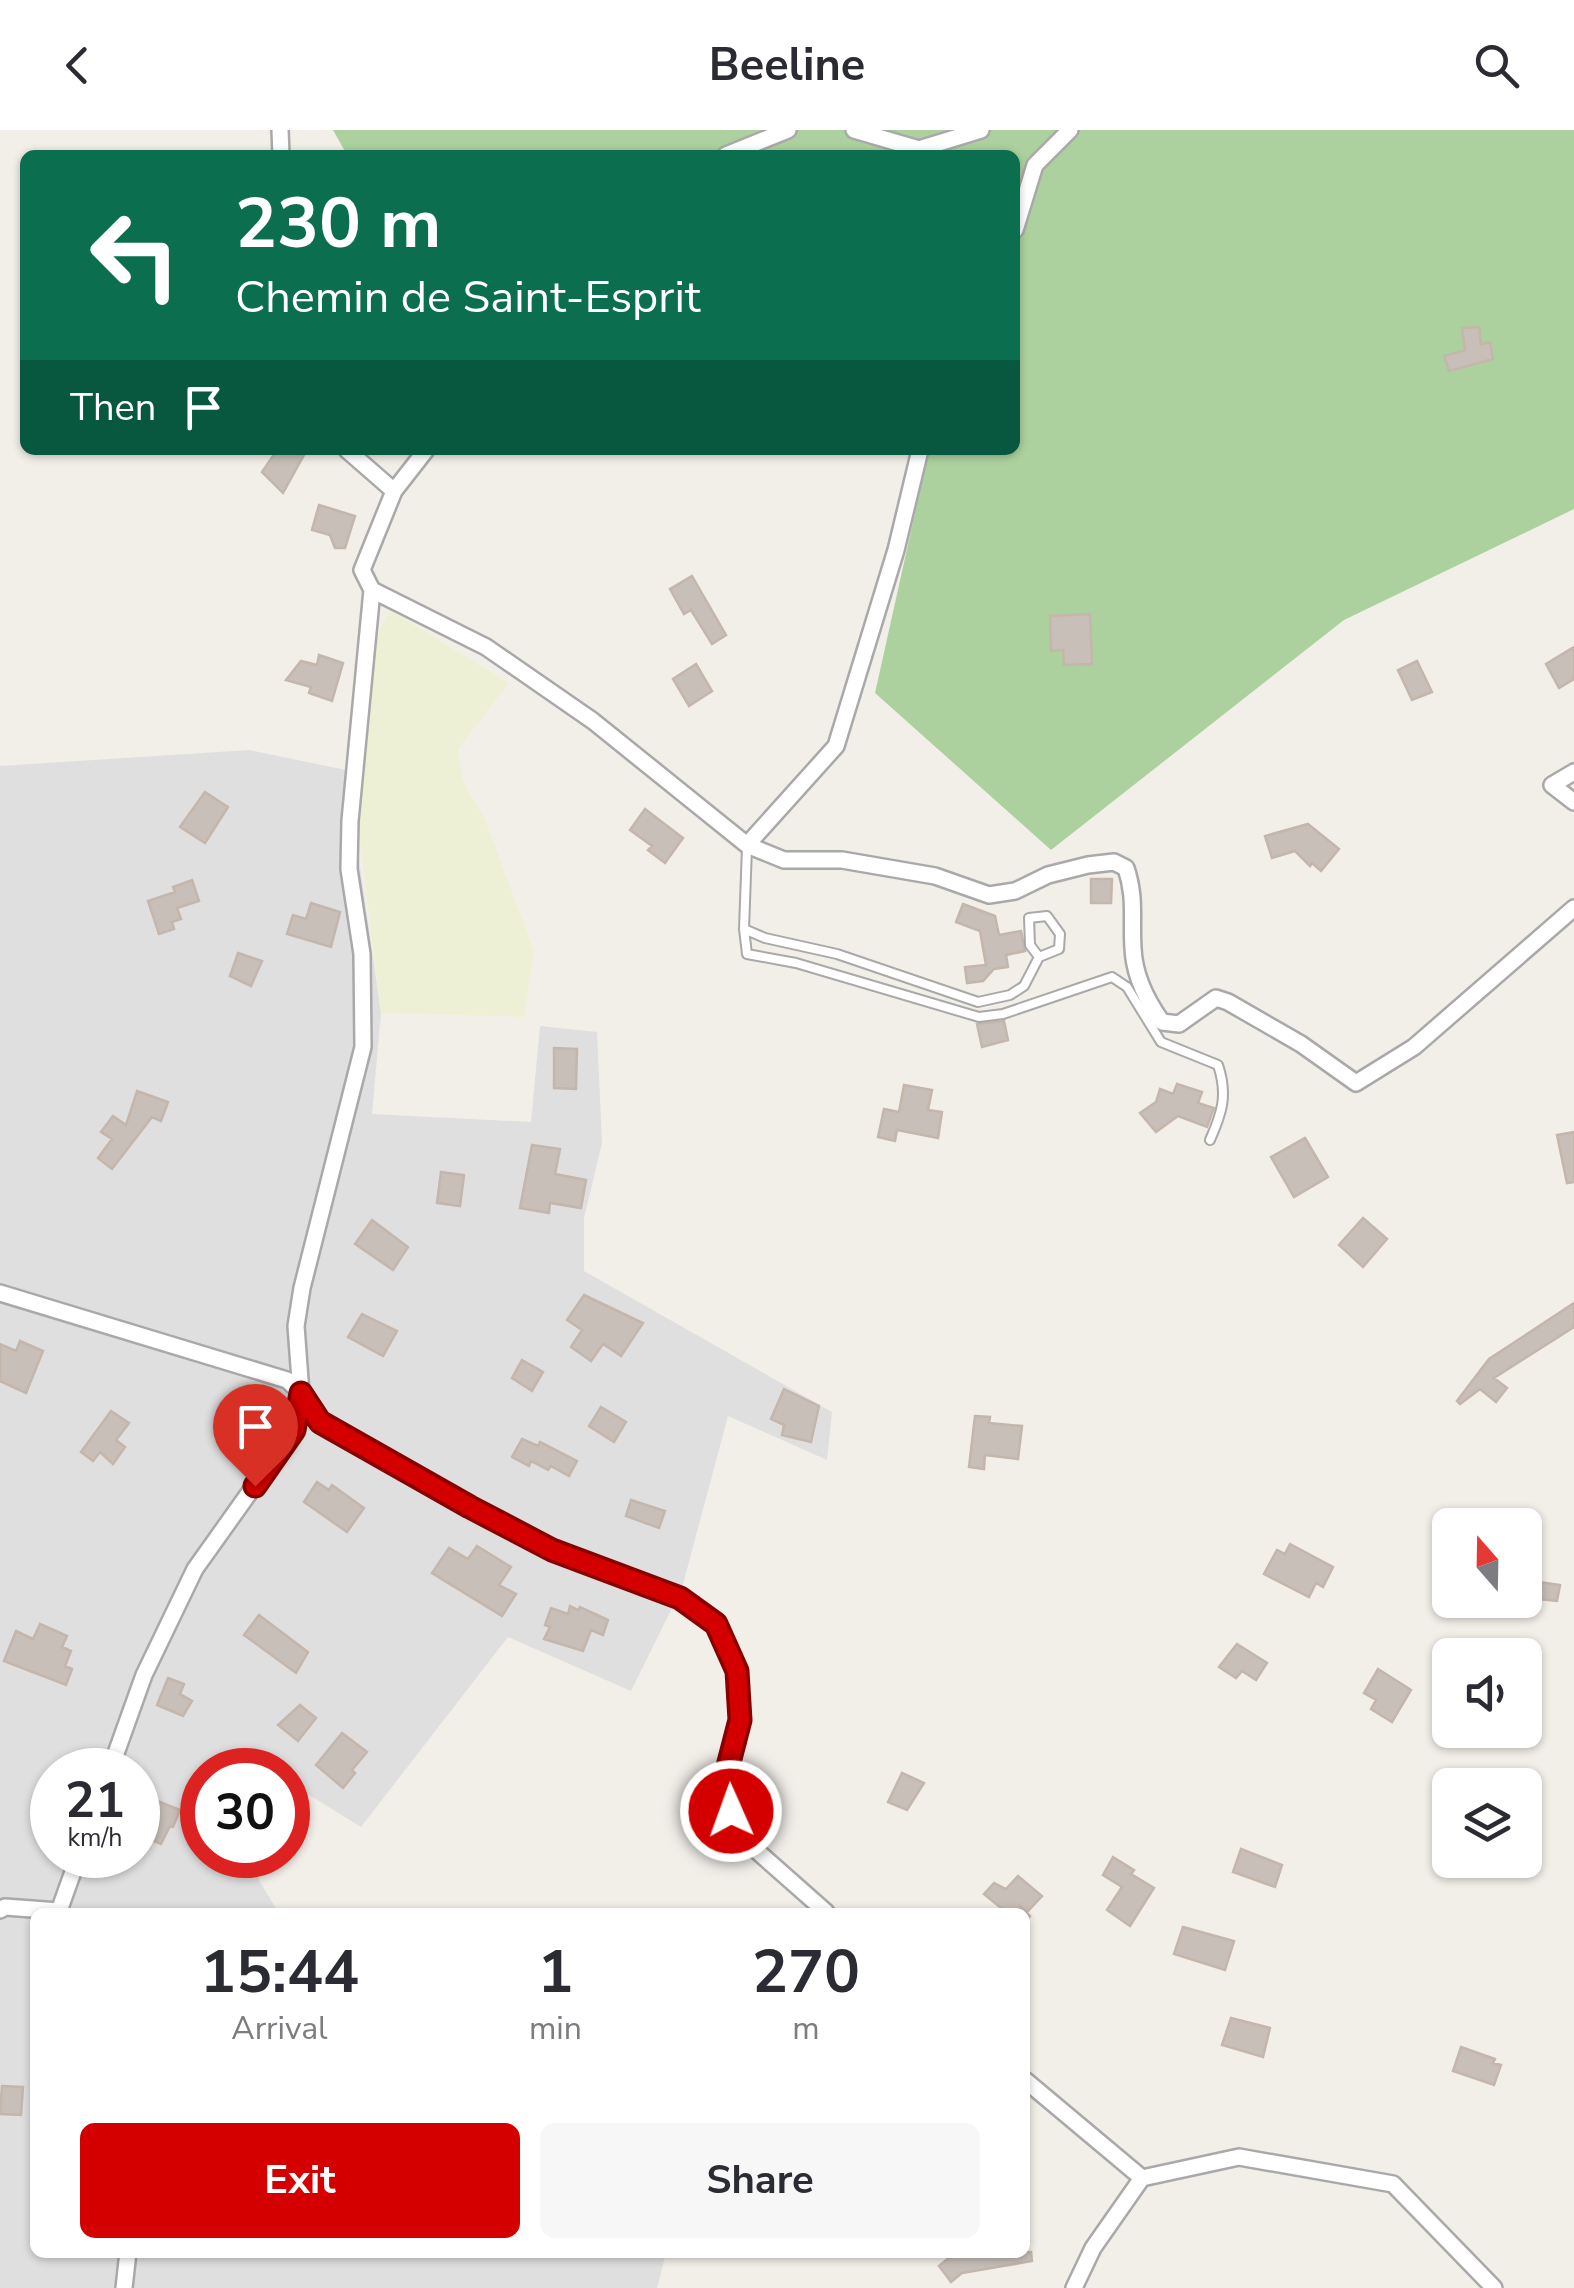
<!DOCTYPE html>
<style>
:root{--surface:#fff;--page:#f7f7f7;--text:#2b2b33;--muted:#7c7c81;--accent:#d40000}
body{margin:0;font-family:"Nunito Sans",sans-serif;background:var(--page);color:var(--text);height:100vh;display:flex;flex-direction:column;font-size:38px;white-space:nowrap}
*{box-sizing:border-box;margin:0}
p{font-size:32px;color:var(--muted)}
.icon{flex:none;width:55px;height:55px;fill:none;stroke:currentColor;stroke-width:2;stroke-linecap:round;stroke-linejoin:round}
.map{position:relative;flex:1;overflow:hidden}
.panel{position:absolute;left:30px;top:1778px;width:1000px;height:350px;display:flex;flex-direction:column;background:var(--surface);border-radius:15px;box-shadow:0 2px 8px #0004}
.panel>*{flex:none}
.banner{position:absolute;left:20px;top:20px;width:1000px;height:305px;border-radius:15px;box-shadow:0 2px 8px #0004;background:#0b6e4f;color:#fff;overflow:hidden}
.needle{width:65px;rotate:340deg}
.fabs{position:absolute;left:1432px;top:1378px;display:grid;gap:20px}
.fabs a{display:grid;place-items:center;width:110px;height:110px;border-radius:15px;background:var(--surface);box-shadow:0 2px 8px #0004;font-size:50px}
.speed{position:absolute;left:30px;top:1618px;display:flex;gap:20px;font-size:50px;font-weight:700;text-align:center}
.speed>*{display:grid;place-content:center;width:130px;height:130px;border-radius:50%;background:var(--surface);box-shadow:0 2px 8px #0004;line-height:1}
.speed small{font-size:25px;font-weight:400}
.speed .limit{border:15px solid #d22;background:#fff;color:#111}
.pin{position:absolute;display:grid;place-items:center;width:85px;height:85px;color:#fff;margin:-102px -42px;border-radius:50% 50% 50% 0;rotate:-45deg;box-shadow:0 0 10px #0007}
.pin .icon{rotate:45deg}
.me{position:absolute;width:110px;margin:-55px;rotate:358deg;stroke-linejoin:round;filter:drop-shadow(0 0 8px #0008)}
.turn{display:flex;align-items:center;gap:35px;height:210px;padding:0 50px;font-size:45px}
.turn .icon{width:130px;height:130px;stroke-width:2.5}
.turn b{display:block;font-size:70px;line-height:85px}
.then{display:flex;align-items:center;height:95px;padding:0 50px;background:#0003;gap:20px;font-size:38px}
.eta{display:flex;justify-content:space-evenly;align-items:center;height:170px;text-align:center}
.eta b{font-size:60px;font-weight:700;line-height:70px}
.primary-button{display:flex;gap:20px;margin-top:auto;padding:20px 50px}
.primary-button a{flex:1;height:115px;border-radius:15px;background:var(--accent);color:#fff;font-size:40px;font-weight:700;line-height:115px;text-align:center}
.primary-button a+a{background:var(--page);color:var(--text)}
header{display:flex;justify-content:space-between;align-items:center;height:130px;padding:0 50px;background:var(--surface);font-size:45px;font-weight:700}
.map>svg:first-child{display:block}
</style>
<header><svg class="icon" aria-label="back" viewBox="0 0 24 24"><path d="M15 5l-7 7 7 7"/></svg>Beeline<svg class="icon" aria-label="search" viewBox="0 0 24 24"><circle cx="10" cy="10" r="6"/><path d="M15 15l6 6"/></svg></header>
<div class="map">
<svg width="1574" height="2158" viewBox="0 0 1574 2158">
<rect width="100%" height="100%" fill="#f2efe9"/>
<path fill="#e0dfdf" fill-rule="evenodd" d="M249,620L346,640L381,883L372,984L531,992L540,896L597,902L602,1013L584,1088V1141L832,1282L827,1330L728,1286L682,1458L631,1561L508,1507L361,1697L288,1652V1640H269L237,1620L227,1640H202V1691L194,1710L202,1713V1725L246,1728L278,1782H35V2122L666,2123L657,2158H0V636ZM52,1640H138V1725H52Z"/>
<path fill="#eef0d5" d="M389,480L509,553L458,619L463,651L485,689L534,822L524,887L381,883L356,678L377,506Z"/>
<path fill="#add19e" d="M333,0H1574V379L1344,490L1051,720L875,563L929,320H1015V25H347Z"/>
<path fill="#c7bfb8" stroke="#c4b6ab" stroke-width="2.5" d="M1479,197L1481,214L1490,212L1493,229L1449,241L1444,226L1465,220L1462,198Z
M277,320H296L304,325L283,363L262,342Z
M319,375L355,386L345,418H335L330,405L312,400Z
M692,446L726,505L712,514L691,480L684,484L670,459Z
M1090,484L1092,534L1064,535L1063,520L1051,521L1050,486Z
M1574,517V549L1559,558L1546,534Z
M319,525L343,533L332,571L309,563L311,557L286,550L301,531L317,535Z
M1417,531L1432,562L1412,570L1398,540Z
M696,534L712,561L689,576L673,549Z
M205,662L228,677L205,713L180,697Z
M645,679L683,708L665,733L648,720L652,716L630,700Z
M1308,694L1339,719L1321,741L1312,733L1310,736L1295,721L1272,728L1265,706Z
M1091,749H1112L1111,773H1091Z
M192,750L199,771L177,778L181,789L172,792L174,799L159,804L148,771L175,762L173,757Z
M311,773L340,782L331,817L287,804L293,785L306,789Z
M963,774L995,786L999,805L1021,801L1025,821L1006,825L1008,837L994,839L983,851L967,853L965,837L986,835L980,801L956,792Z
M238,823L262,831L251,856L230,846Z
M1004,891L1008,910L982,917L977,894Z
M554,918L577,919L576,959L554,958Z
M1177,954L1202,962L1198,973L1214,978L1207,997L1178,986L1156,1002L1140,983L1156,972L1160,959L1173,964Z
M904,955L932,960L928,980L942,982L938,1008L897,1000L895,1011L878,1007L884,979L899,982Z
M137,961L168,972L161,991L152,987L112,1039L98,1028L112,1009L101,1002L113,986L126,995Z
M1574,1002V1052L1567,1053L1557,1005Z
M1305,1008L1328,1047L1294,1067L1271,1027Z
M532,1015L560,1019L555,1044L586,1050L581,1078L550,1073L549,1083L520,1078Z
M441,1042L464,1045L460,1076L437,1073Z
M1363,1088L1387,1109L1363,1137L1339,1115Z
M372,1090L408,1117L393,1140L355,1114Z
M584,1165L643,1193L621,1226L603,1214L591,1231L571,1217L582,1200L567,1190Z
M1574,1173V1197L1494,1248L1507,1258L1496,1272L1480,1259L1460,1274L1457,1271L1489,1229Z
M362,1184L397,1201L383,1226L348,1207Z
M20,1211L43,1221L26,1263L0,1251V1214L16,1221Z
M522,1230L543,1242L532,1261L512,1248Z
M784,1259L819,1276L811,1312L782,1305L784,1295L771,1289Z
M601,1277L626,1292L614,1312L589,1296Z
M111,1281L129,1293L116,1310L125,1317L113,1334L100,1322L93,1331L81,1322Z
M975,1286L990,1287L989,1293L1022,1296L1018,1329L985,1325L984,1339L969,1337Z
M522,1309L538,1316L540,1312L577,1331L569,1346L551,1336L548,1340L531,1331L529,1336L512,1327Z
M317,1352L329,1360L332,1355L364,1378L347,1402L304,1372Z
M631,1370L665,1381L659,1398L626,1386Z
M1290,1414L1333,1437L1323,1457L1316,1453L1309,1467L1264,1444L1277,1420L1285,1424Z
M477,1416L511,1437L499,1455L516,1464L502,1486L432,1443L449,1418L468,1429Z
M1532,1451L1560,1455L1557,1471L1527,1468Z
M570,1476L578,1480L580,1477L608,1490L603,1505L591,1500L583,1521L544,1509L550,1497L545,1495L551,1478L568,1484Z
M259,1485L308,1522L296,1543L244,1505Z
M40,1494L67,1506L62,1517L71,1521L65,1536L72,1539L66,1555L4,1531L16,1501L33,1509Z
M1237,1514L1267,1533L1256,1550L1242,1541L1236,1548L1219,1537Z
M1378,1539L1411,1560L1392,1592L1371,1579L1376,1570L1364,1563Z
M168,1548L184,1554L180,1564L192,1571L183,1586L157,1575Z
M300,1575L316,1588L298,1611L278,1595Z
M342,1603L367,1622L352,1640L355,1643L343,1658L316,1635Z
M902,1643L924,1653L907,1680L888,1672Z
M145,1666L180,1680L173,1697L170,1696L161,1714L139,1705L144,1696L138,1693V1686Z
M1241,1719L1282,1735L1275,1757L1233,1742Z
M1113,1727L1134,1740L1131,1744L1154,1758L1130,1796L1107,1780L1122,1757L1103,1745Z
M1018,1746L1042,1766L1027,1782L1018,1775L1030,1786L1025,1792V1782H1006L984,1764L994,1753L1006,1759Z
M1183,1797L1234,1811L1225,1840L1174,1824Z
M1231,1888L1270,1898L1263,1927L1222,1915Z
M1461,1917L1495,1929L1493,1933L1501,1935L1494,1955L1453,1941Z
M2,1956L23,1957L21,1985L0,1984Z
M956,2122H1031L1032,2131L962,2143L951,2152L939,2136Z"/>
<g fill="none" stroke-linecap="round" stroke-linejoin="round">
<defs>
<path id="lane" d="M747,717L744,799L747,824L796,833L979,887L1003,884L1112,847L1127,857L1161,912L1218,935C1228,965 1222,983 1210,1010
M744,799L765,808L837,824L978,872L1010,865L1024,856L1039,827L1059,819L1060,804L1047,786L1029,788L1030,815L1039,827"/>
<path id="street" d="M280,0L281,25
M854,0L919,19L981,0
M726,25L788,0
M1015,100L1035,35L1070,0
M347,320L394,361
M372,460L486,517L593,591L747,715L836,616L896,420L920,320
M1574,642L1552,655L1574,672
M747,715L784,730H842L935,746L989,765L1015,761L1048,745L1088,735L1114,732L1126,738C1136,768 1131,788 1133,818C1134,845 1147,871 1162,892L1179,894L1216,868L1228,872L1301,914L1356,953L1414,917L1574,778
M0,1163L287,1250L301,1263L320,1292L470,1377L552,1420L680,1468L716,1494L737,1541L739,1590L726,1644L731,1681L757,1721L826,1782
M110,1640L144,1545L195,1439L294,1300L301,1263L296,1196L302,1158L363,917L362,824L349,739L350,691L372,460L362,440L394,361L426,320
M0,1780L5,1777L59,1781L79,1725
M1025,1950L1142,2048L1239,2027L1393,2054L1494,2158
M124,2158L128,2122
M1074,2158L1093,2118L1142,2048"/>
</defs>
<use href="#lane" stroke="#a9a9a9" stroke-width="12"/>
<use href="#street" stroke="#a9a9a9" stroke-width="20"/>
<use href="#lane" stroke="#fff" stroke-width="8"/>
<use href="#street" stroke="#fff" stroke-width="15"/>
</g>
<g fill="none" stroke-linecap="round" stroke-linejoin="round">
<defs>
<path id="route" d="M255,1356L294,1300L301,1263L320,1292L470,1377L552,1420L680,1468L716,1494L737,1541L740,1590L726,1644L731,1681"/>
</defs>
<use href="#route" stroke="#8a0000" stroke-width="25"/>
<use href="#route" stroke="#d40000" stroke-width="18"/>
</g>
</svg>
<div class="fabs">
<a><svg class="needle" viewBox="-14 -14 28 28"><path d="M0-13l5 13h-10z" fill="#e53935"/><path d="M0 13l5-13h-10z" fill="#7c7c81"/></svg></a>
<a><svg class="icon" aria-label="sound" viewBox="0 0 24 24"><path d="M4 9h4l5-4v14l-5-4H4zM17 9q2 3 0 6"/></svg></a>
<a><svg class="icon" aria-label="layers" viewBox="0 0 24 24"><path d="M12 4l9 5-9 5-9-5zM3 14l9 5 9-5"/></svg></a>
</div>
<div class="speed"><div>21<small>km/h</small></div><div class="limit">30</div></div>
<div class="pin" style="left:255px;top:1356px;background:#d93025"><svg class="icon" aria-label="arrive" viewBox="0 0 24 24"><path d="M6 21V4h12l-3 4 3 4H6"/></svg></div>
<svg class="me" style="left:731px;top:1681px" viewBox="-20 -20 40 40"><circle r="17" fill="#d40000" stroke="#fff" stroke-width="3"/><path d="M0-11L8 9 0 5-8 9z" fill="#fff"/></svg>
<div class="banner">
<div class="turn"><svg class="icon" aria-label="left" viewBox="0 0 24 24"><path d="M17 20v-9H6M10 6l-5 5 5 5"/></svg><div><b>230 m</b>Chemin de Saint-Esprit</div></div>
<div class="then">Then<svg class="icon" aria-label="arrive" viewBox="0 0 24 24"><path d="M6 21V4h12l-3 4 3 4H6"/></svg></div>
</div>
<section class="panel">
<div class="eta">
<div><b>15:44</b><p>Arrival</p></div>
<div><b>1</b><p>min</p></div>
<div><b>270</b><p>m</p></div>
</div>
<div class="primary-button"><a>Exit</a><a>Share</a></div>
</section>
</div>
